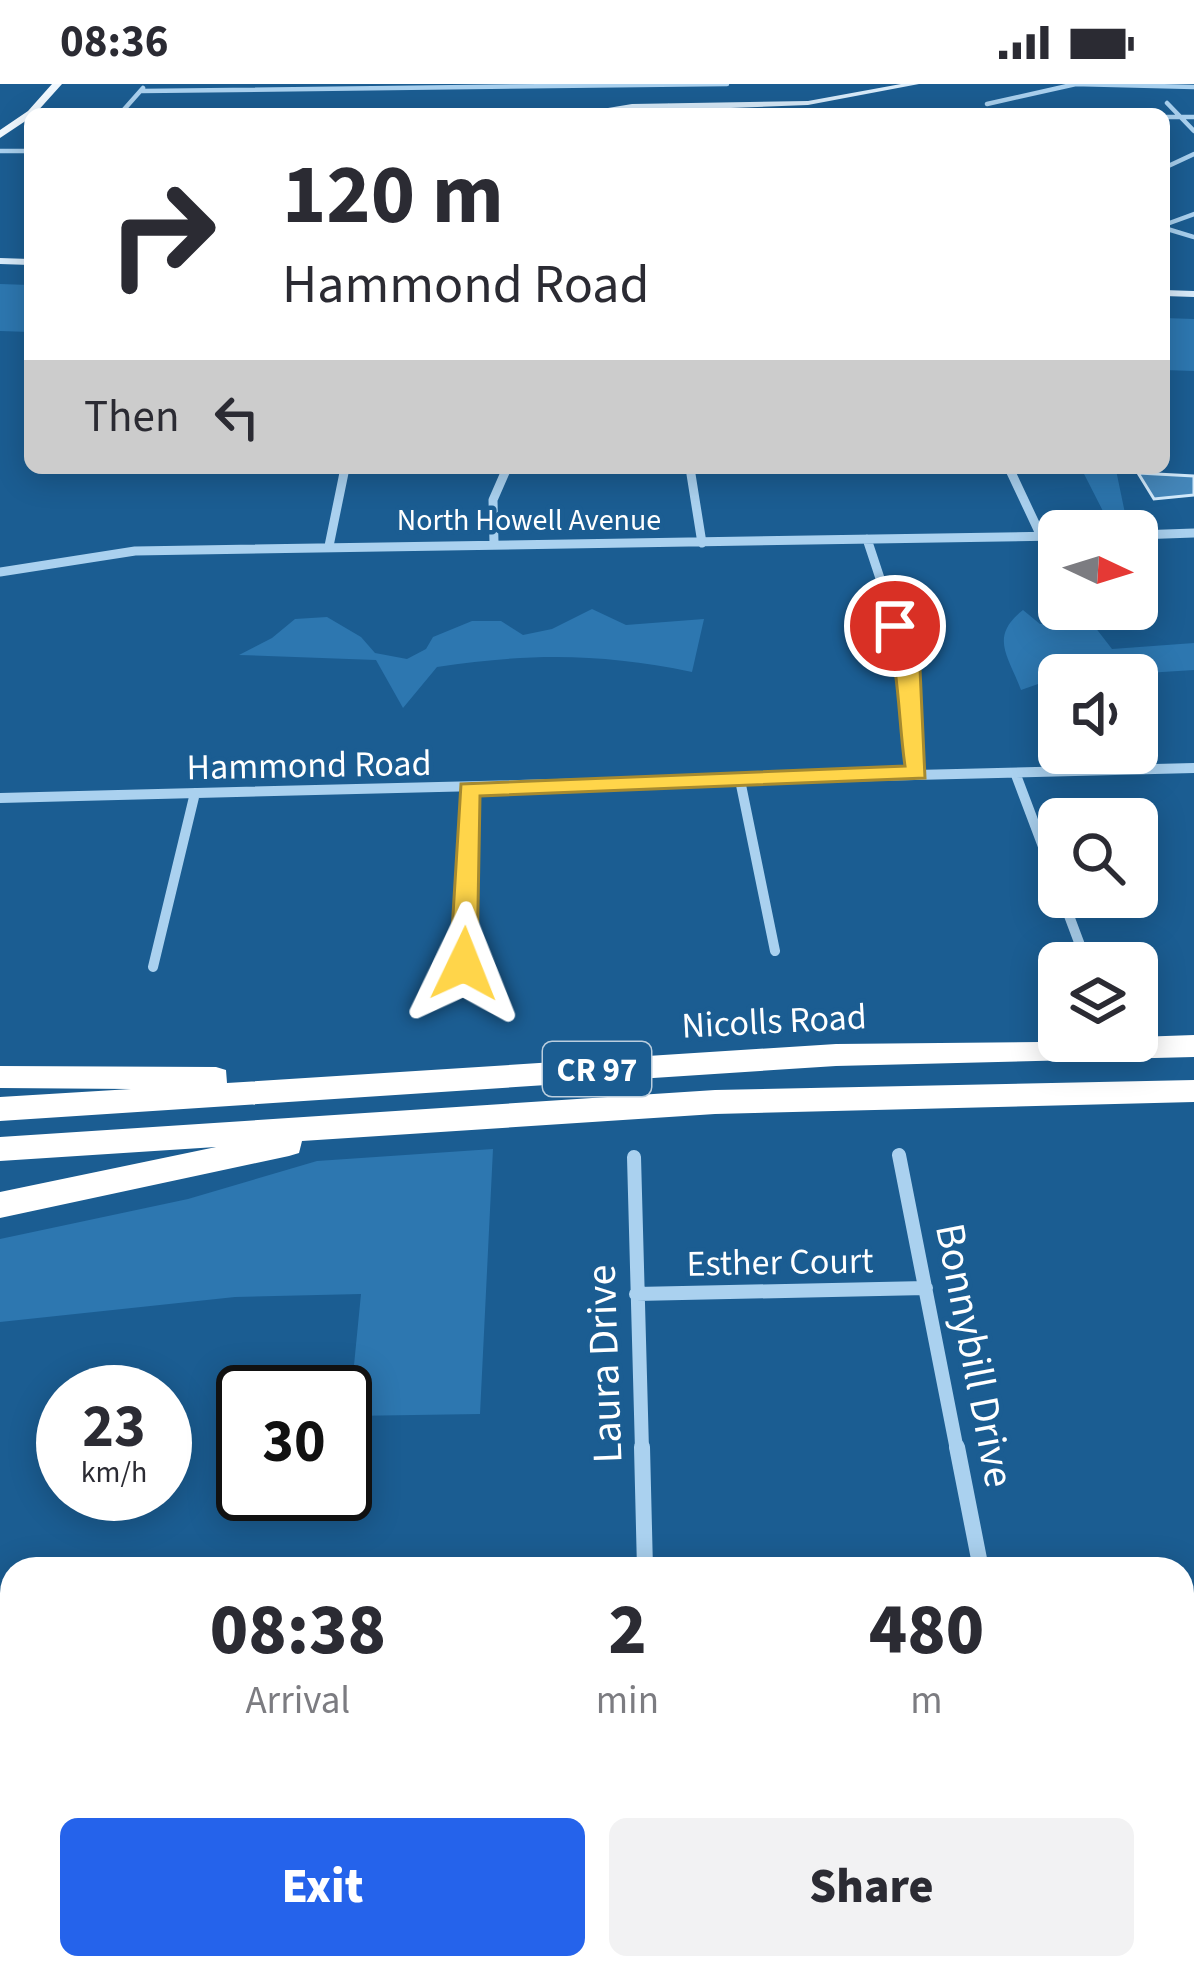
<!DOCTYPE html>
<style>
:root{--surface:#fff;--page:#f2f2f3;--text:#2b2b33;--muted:#7c7c81;--accent:#2563eb}
body{margin:0;font-family:"Source Sans 3",sans-serif;background:var(--page);color:var(--text);height:100vh;display:flex;flex-direction:column;font-size:45px;white-space:nowrap}
*{box-sizing:border-box;margin:0}
p{font-size:39px;color:var(--muted)}
.icon{flex:none;width:66px;height:66px;fill:none;stroke:currentColor;stroke-width:2;stroke-linecap:round;stroke-linejoin:round}
.map{position:relative;flex:1;overflow:hidden}
.drawer{position:absolute;left:0px;top:1473px;width:1194px;height:423px;display:flex;flex-direction:column;background:var(--surface);border-radius:36px 36px 0 0;box-shadow:0 6px 30px #0003}
.drawer>*{flex:none}
.banner{position:absolute;left:24px;top:24px;width:1146px;height:366px;border-radius:18px;box-shadow:0 6px 30px #0003;background:#fff;color:var(--text);overflow:hidden}
.needle{width:78px;rotate:94deg}
.fabs{position:absolute;left:1038px;top:426px;display:grid;gap:24px}
.fabs a{display:grid;place-items:center;width:120px;height:120px;border-radius:18px;background:var(--surface);box-shadow:0 6px 30px #0003;font-size:60px}
.speed{position:absolute;left:36px;top:1281px;display:flex;gap:24px;font-size:60px;font-weight:700;text-align:center}
.speed>*{display:grid;place-content:center;width:156px;height:156px;border-radius:50%;background:var(--surface);box-shadow:0 6px 30px #0003;line-height:1}
.speed small{font-size:30px;font-weight:400}
.speed .limit{border:6px solid #111;border-radius:18px;background:#fff;color:#111}
.pin{position:absolute;display:grid;place-items:center;width:102px;height:102px;color:#fff;margin:-51px;border:6px solid #fff;border-radius:50%;box-shadow:0 3px 12px #0007}
.me{position:absolute;width:132px;margin:-66px;rotate:2deg;stroke-linejoin:round;filter:drop-shadow(0 0 9px #0008)}
.turn{display:flex;align-items:center;gap:42px;height:252px;padding:0 60px;font-size:54px}
.turn .icon{width:156px;height:156px;stroke-width:2.5}
.turn b{display:block;font-size:84px;line-height:102px}
.then{display:flex;align-items:center;height:114px;padding:0 60px;background:#0003;gap:24px;font-size:45px}
.eta{display:flex;justify-content:space-evenly;align-items:center;height:204px;text-align:center}
.eta b{font-size:72px;font-weight:800;line-height:84px}
.cta{display:flex;gap:24px;margin-top:auto;padding:24px 60px}
.cta a{flex:1;height:138px;border-radius:18px;background:var(--accent);color:#fff;font-size:48px;font-weight:800;line-height:138px;text-align:center}
.cta a+a{background:var(--page);color:var(--text)}
.status{display:flex;justify-content:space-between;align-items:center;height:84px;padding:0 60px;background:var(--surface);direction:ltr}
.status svg{height:33px;fill:currentColor}
.map>svg:first-child{display:block}
</style>
<div class="status"><b>08:36</b><svg viewBox="0 0 49 12"><path d="M0 12V9h3v3zM5 12V6h3v6zM10 12V3h3v9zM15 12V0h3v12zM26 1h20v11H26zM47 4h2v5h-2z"/></svg></div>
<div class="map">
<svg width="1194" height="1894" viewBox="0 0 1194 1894">
<rect width="100%" height="100%" fill="#1b5d92"/>
<path fill="#2d77b0" d="M0,200L30,201V248L0,247Z
M1164,234L1194,235V287L1164,286Z
M1081,384H1140L1116,386L1126,434L1108,437Z
M1059,517V525H1081L1112,565L1194,559V586L1115,591L1081,585L1021,606C1008,571 989,553 1023,526L1040,540H1054Z
M592,525L626,541L704,535L692,588C600,569 531,569 437,583L403,624L376,576L239,571L272,554L295,535L327,533L361,553L375,569L407,575L426,565L433,553L472,537H501L523,551L552,545Z
M493,1065L480,1330L349,1332L361,1210L235,1213L0,1238V1155L188,1115L317,1077Z"/>
<path fill="#4486b9" stroke="#d1e9fb" stroke-width="3" d="M1138,389L1194,392V411L1154,415Z"/>
<g fill="none" stroke-linecap="round" stroke-linejoin="round">
<path stroke="#aad1ef" stroke-width="4.5" d="M1074,0L1194,3
M141,7L727,0
M1167,19L1194,47
M987,20L1076,0
M669,22L689,30
M120,30L143,4
M1164,33H1194
M0,67H30
M1164,84L1194,70
M1164,141L1194,130
M1164,144L1194,153"/>
<path stroke="#aad1ef" stroke-width="9" d="M690,384L702,459
M1009,384L1041,452
M1137,451L1194,449
M867,455L910,585L909,622
M494,459L493,416L507,384
M329,462L345,384
M0,488L135,467L1059,452"/>
<path stroke="#aad1ef" stroke-width="10" d="M909,619L917,689
M1016,691L1059,805
M740,696L775,867
M0,714L1194,684
M1062,813L1080,861
M463,880L469,705
M153,883L195,709"/>
<path stroke="#aad1ef" stroke-width="14" d="M899,1071L957,1366
M634,1073L642,1366
M636,1210L926,1204"/>
<path stroke="#aad1ef" stroke-width="16" d="M642,1363L645,1485
M957,1363L981,1485
M658,1884V1894
M1060,1884L1062,1894"/>
<path fill="#d8ebfa" fill-rule="evenodd" d="M901,0H919L808,21L572,30L632,20L808,17Z
M0,174L30,175V181L0,180Z
M1164,206L1194,207V213L1164,212Z"/>
<path fill="#f2f9ff" fill-rule="evenodd" d="M52,0H62L35,30H30V34L0,54V46L28,27Z"/>
<path fill="#fff" fill-rule="evenodd" d="M1194,951V973L836,982L0,1037V1013L131,1005L0,1004V982L216,983L226,986L227,999L836,960L1137,957V953Z
M1194,996V1018L715,1030L302,1057L299,1069L289,1072L0,1134V1108L216,1063L0,1077V1053L715,1006Z"/>
</g>
<path fill="#ffd54a" stroke="#a68a30" stroke-width="3" d="M895,536L905,542L920,585L925,694L480,712L477,880L464,890L454,887L450,880L461,700L905,682C898,634 900,589 885,542Z"/>
<g text-anchor="middle" stroke-width="9" stroke-linejoin="round" paint-order="stroke">
<g font-size="30" fill="#fff" stroke="#1b5d92">
<text x="529" y="446">North Howell Avenue</text>
</g>
<rect fill="#1b5d92" stroke="#bbcede" stroke-width="3" x="543" y="958" width="108" height="54" rx="9"/>
<g font-size="33" font-weight="bold" fill="#fff">
<text x="597" y="997">CR 97</text>
</g>
<g font-size="36" fill="#fff" stroke="#1b5d92">
<text transform="translate(309 680) rotate(-1)" y="13">Hammond Road</text>
<text transform="translate(774 936) rotate(-3)" y="13">Nicolls Road</text>
<text transform="translate(780 1177) rotate(-1)" y="13">Esther Court</text>
</g>
<g font-size="42" fill="#fff" stroke="#1b5d92">
<text transform="translate(976 1271) rotate(79)" y="15">Bonnybill Drive</text>
<text transform="translate(603 1280) rotate(-92)" y="15">Laura Drive</text>
</g>
</g>
</svg>
<div class="fabs">
<a><svg class="needle" viewBox="-14 -14 28 28"><path d="M0-13l5 13h-10z" fill="#e53935"/><path d="M0 13l5-13h-10z" fill="#7c7c81"/></svg></a>
<a><svg class="icon" aria-label="sound" viewBox="0 0 24 24"><path d="M4 9h4l5-4v14l-5-4H4zM17 9q2 3 0 6"/></svg></a>
<a><svg class="icon" aria-label="search" viewBox="0 0 24 24"><circle cx="10" cy="10" r="6"/><path d="M15 15l6 6"/></svg></a>
<a><svg class="icon" aria-label="layers" viewBox="0 0 24 24"><path d="M12 4l9 5-9 5-9-5zM3 14l9 5 9-5"/></svg></a>
</div>
<div class="speed"><div>23<small>km/h</small></div><div class="limit">30</div></div>
<div class="pin" style="left:895px;top:542px;background:#d93025"><svg class="icon" aria-label="arrive" viewBox="0 0 24 24"><path d="M6 21V4h12l-3 4 3 4H6"/></svg></div>
<svg class="me" style="left:464px;top:880px" viewBox="-20 -20 40 40"><path d="M0-17L14 15 0 8-14 15z" fill="#ffd54a" stroke="#fff" stroke-width="4"/></svg>
<div class="banner">
<div class="turn"><svg class="icon" aria-label="right" viewBox="0 0 24 24"><path d="M7 20v-9h11M14 6l5 5-5 5"/></svg><div><b>120 m</b>Hammond Road</div></div>
<div class="then">Then<svg class="icon" aria-label="left" viewBox="0 0 24 24"><path d="M17 20v-9H6M10 6l-5 5 5 5"/></svg></div>
</div>
<section class="drawer">
<div class="eta">
<div><b>08:38</b><p>Arrival</p></div>
<div><b>2</b><p>min</p></div>
<div><b>480</b><p>m</p></div>
</div>
<div class="cta"><a>Exit</a><a>Share</a></div>
</section>
</div>
